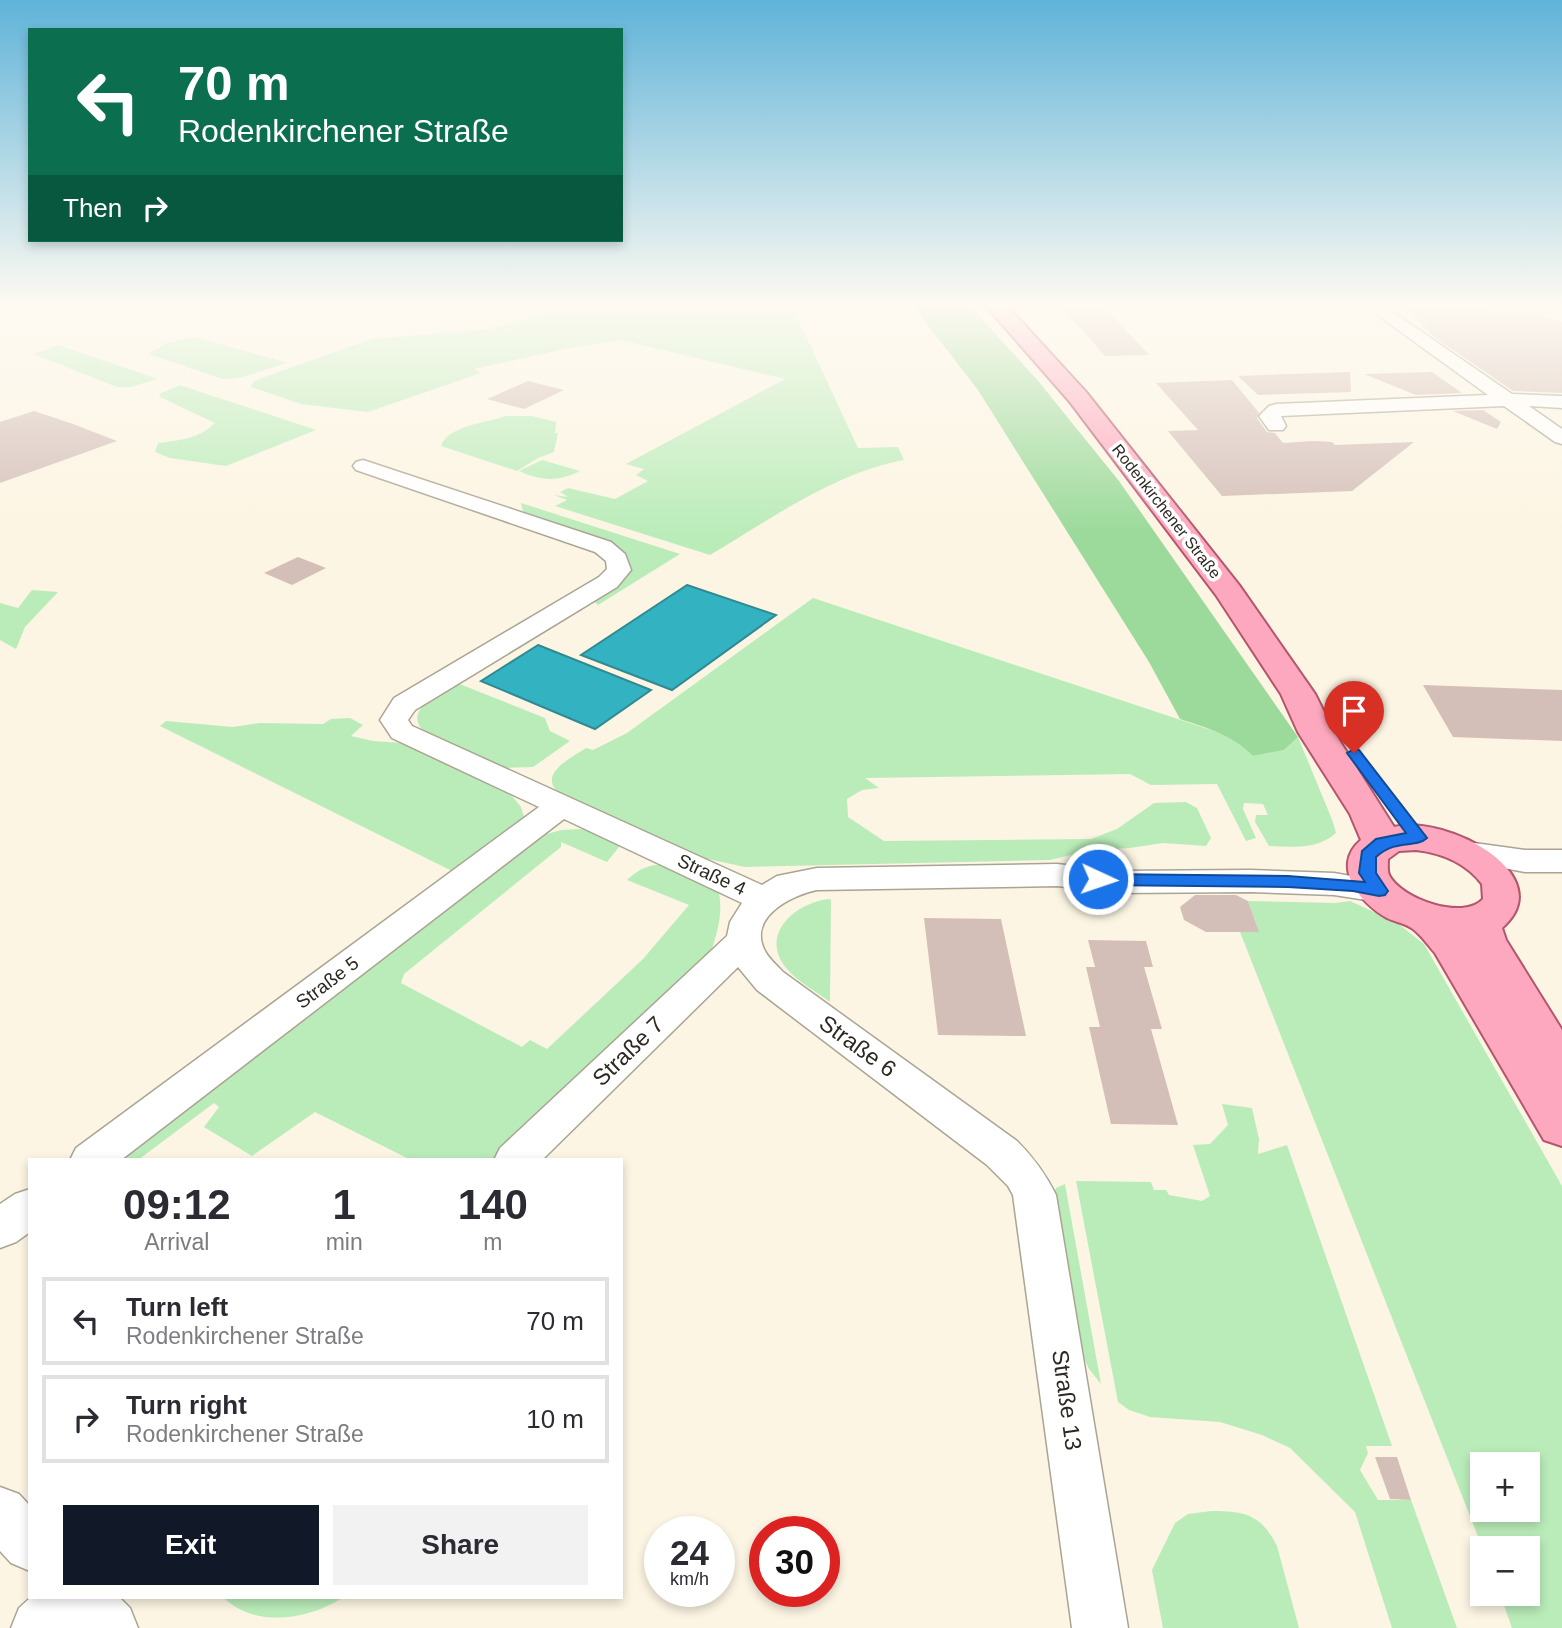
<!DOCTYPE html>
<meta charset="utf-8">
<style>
:root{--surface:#fff;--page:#f2f2f3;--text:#2b2b33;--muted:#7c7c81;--line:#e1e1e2;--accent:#111827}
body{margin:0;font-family:Arial,sans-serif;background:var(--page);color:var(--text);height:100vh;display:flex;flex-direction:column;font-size:26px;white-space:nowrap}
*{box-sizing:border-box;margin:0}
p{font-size:23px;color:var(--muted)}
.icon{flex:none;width:38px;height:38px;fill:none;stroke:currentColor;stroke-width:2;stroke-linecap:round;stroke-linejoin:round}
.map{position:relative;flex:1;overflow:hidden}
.sheet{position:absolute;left:28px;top:1158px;width:595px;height:441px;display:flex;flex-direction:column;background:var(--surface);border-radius:0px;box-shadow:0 4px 10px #0003}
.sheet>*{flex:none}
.hud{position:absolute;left:28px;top:28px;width:595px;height:214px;border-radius:0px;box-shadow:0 4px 10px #0003;background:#0b6e4f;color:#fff;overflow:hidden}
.fabs{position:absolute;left:1470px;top:1452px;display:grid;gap:14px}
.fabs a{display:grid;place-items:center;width:70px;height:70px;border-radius:0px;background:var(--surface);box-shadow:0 4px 10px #0003;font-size:35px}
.speed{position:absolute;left:644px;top:1516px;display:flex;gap:14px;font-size:35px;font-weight:700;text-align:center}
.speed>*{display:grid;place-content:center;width:91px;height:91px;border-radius:50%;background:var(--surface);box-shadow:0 4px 10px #0003;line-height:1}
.speed small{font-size:18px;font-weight:400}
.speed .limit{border:10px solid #d22;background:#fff;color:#111}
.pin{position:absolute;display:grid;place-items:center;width:60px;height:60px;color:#fff;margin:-72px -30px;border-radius:50% 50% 50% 0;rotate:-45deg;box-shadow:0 0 7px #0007}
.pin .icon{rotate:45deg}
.me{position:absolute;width:77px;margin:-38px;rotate:93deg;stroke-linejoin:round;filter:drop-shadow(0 0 5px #0008)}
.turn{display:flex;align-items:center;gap:24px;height:147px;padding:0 35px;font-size:32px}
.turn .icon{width:91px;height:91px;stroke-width:2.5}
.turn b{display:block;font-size:49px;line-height:60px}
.then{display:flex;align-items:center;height:66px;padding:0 35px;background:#0003;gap:14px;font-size:26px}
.eta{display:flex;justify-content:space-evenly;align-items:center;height:119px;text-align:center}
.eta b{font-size:42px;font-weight:800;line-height:49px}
.primary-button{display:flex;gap:14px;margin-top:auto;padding:14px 35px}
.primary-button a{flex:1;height:80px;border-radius:0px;background:var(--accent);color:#fff;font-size:28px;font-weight:800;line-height:80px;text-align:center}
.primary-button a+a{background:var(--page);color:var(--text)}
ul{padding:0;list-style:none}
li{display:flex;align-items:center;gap:21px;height:88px;margin:0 14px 10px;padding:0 21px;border:4px solid var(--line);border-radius:0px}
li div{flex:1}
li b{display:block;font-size:26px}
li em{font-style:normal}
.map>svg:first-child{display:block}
</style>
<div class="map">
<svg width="1562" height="1628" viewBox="0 0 1562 1628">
<rect width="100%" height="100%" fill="#fcf5e3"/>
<path fill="#baecb9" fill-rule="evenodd" d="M565,306H792L858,448L898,447L904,460C834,473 771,519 710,555L555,506L567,500L554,495L568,497L560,492L568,488L615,499L648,481L636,475L644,469L626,464L785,379L621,340L569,348L474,369L481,373L368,412L301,404L251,387L252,383L259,379L371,339L491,329Z
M196,337L287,363L240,378L222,379L149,354L166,343Z
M58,345L158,379L131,387H117L33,354Z
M180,385L316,430L226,466L170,458L155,452L158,443C180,440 199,439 215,423L160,397L159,394Z
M505,416H532L556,422L555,433H558L554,452L538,458L517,471L441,446C448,425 488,423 505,416Z
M542,460L580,471C558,482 541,481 519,471Z
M521,503L680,554L598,605L593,600L629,569L628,558L613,545L524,515Z
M32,590L58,592L25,627L16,649L0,640V603L18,608Z
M813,598L1229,736L1241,743L1253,756L1284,750L1298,737L1333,822L1336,833C1317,850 1292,847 1269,846L1255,822L1256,815H1268L1263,804L1244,803L1243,809L1256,838L1246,841L1217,784L1151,785L1130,774L865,778L879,788L862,790L847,799L848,817L884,841L1091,839L1117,829L1154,803L1186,802L1197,808L1211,838L1206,846L1163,843L1130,848L1092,850L1050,860L745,867L703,858L559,793C537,774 571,758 586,748L593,750L627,733Z
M457,683L545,718L550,731L570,741L533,767L504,768L427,734C399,712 439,693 457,683Z
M350,718L363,725L351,736L373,741L402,743L508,791L521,807L525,820L454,872L160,726L166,721L233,727L260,723L323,724L331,719Z
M581,829L614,839L619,847L607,862L561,842V847L404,974L401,983L522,1047L530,1040L547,1049L643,959L689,905L627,880C658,850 683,871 717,885C724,909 719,926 712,949L498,1160H406L407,1158L315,1112L252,1156L204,1127L219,1107L214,1103L138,1160H110L533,838L561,830Z
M830,899L831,901L830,1002C817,992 798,982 787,969C758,935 795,902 830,899Z
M1248,901L1335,903L1350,901L1396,922L1424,944L1562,1186V1628H1512L1500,1594H1528V1549H1483L1240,932H1251L1257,927ZM1482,1465H1528V1510H1482Z
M1222,1104L1252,1108L1259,1139L1258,1154L1287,1145L1392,1446H1366L1368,1453L1360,1470L1378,1500H1411L1457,1628H1392L1355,1512L1290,1448L1262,1435L1220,1422L1150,1417L1129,1410L1118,1402L1076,1181L1151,1182L1154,1190H1166L1169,1195L1202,1201L1210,1196L1193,1145L1210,1144L1228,1125Z
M1065,1184L1101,1384L1089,1369L1081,1351L1054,1193L1056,1188Z
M1211,1511C1244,1511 1261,1514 1277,1546L1299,1628H1163L1152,1570L1175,1523L1188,1514Z
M224,1598H342C308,1620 255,1628 224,1598Z"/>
<path fill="#9bda9a" d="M913,306H970L1039,382L1119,481L1298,737L1284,750L1253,756C1233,735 1207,728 1180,719L1149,662L978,390Z"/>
<path fill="#33b2c2" stroke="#318992" stroke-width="2" d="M687,585L776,615L672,690L581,655Z
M538,645L651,690L595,729L481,681Z"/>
<path fill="#d4bfb8" d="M1061,306H1103L1149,355L1105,356Z
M1439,306H1484L1488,310L1529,311L1562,322V393L1513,391L1434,337L1407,308L1442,309Z
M1350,372L1351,392L1258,395L1238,376Z
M1432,372L1462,393L1416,395L1364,374Z
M1232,380L1259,413L1257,418L1267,432L1275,433L1283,443L1314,441L1332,442L1335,445L1414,442L1352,491L1222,496L1168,431L1198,430L1156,383Z
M528,381L564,390L524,409L487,399Z
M1483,410L1501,422L1497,429L1453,411Z
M34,411L73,424L117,441L0,483V422Z
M298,557L326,568L292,585L264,573Z
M1423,685L1562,690V741L1453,737Z
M1195,895H1236L1248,901L1259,932H1206L1184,920L1180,907Z
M924,918L1001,919L1026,1036L938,1035Z
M1088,940L1146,941L1153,967H1144L1162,1029H1151L1178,1125L1111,1124L1089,1027H1100L1086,967H1095Z
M1375,1457H1397L1411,1500L1390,1499Z"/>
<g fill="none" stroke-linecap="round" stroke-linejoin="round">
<defs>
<path id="minor" d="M1365,306H1384L1512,394L1562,396V408L1529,406L1562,429V444L1555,442L1504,406L1281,416L1286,426L1283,430H1269L1259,416L1269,406L1276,404L1488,395Z
M363,460L611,542L625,554L631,570L617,587L415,710L408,720L412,726L762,885L777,876L817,868L1057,864L1119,871L1251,870L1334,873L1391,883L1396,891L1391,899L1379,902L1334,895L1251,892L1119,893L1057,886L817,890C792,895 747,917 765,951C769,959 777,965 783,972L1017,1141C1034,1158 1045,1173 1056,1195L1128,1628H1072L1013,1195L1008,1186L987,1165L757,990L738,967L542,1160H494L500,1148L727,936L730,922L742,903L564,819L121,1160H70L76,1148L539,807L392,738L380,720L394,698L599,577L607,569L606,561L595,552L356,470L353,466L356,462Z
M1467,842L1525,850H1562V872H1525L1455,859L1451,852L1455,845Z
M30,1189V1232L16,1242L0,1248V1204L15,1194Z
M0,1487L19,1494L30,1506V1571L11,1563L0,1551Z
M30,1598H120L130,1608L138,1628H11L19,1608Z"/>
<path id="major" d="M986,306H1007L1086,392L1239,585L1315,694L1334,732L1394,827C1447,814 1562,876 1502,928L1506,940L1562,1030V1146L1544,1140L1435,953C1428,945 1421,935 1413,929C1405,923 1395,922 1387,918C1360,903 1330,866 1361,840L1350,814L1298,732L1281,694L1216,595L1070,402ZM1416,850C1442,853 1466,863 1482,884L1483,899C1463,921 1401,899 1389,875C1387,870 1388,864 1388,859L1399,851Z"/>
</defs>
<use href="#minor" stroke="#aaa493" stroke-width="3"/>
<use href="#major" stroke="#b4566c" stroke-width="4"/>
<use href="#minor" fill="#fff" fill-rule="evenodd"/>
<use href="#major" fill="#fea8bf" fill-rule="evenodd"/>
</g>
<linearGradient id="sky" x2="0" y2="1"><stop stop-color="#5fb3d9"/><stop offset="0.57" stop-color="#fefaf2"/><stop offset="1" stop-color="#fefaf2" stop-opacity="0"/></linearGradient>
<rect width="1562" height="534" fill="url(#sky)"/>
<path fill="#1a73e8" stroke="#114b97" stroke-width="2" d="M1354,749L1359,750L1427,838C1415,849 1397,838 1376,857V873L1388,891L1385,895L1379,896L1353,891L1288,887L1098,885L1090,879L1098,874L1288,876L1365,882L1359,873L1362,851L1376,839L1406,833L1347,753Z"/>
<g text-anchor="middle" stroke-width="7" stroke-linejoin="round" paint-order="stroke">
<g font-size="16" fill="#2c2922" stroke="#fff">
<text transform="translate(1167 511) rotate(52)" y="6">Rodenkirchener Straße</text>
</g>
<g font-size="19" fill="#2c2922" stroke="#fff">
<text transform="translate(712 874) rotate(25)" y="7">Straße 4</text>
<text transform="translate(327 982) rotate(-37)" y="7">Straße 5</text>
</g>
<g font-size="23" fill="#2c2922" stroke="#fff">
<text transform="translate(858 1046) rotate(36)" y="8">Straße 6</text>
<text transform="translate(628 1051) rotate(-44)" y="8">Straße 7</text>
<text transform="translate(1067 1400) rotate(82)" y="8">Straße 13</text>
</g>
</g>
</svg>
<div class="fabs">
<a>+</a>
<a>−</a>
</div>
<div class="speed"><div>24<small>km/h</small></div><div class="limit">30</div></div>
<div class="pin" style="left:1354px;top:753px;background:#d93025"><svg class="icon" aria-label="arrive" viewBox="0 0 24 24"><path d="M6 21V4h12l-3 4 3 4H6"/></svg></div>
<svg class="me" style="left:1098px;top:879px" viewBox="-20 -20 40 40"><circle r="17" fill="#1a73e8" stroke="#fff" stroke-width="3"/><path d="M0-11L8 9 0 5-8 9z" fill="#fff"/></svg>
<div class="hud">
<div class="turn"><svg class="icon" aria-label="left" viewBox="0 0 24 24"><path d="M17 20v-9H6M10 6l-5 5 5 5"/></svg><div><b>70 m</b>Rodenkirchener Straße</div></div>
<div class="then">Then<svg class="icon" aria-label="right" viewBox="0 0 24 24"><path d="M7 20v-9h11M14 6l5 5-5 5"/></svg></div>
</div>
<section class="sheet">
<div class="eta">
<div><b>09:12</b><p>Arrival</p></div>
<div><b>1</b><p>min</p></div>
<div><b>140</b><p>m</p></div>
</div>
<ul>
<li><svg class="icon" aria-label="left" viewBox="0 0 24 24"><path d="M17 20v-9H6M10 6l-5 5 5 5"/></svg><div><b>Turn left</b><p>Rodenkirchener Straße</p></div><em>70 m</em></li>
<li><svg class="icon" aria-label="right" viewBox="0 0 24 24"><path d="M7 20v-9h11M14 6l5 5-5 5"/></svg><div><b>Turn right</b><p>Rodenkirchener Straße</p></div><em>10 m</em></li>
</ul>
<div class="primary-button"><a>Exit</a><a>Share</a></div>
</section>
</div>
